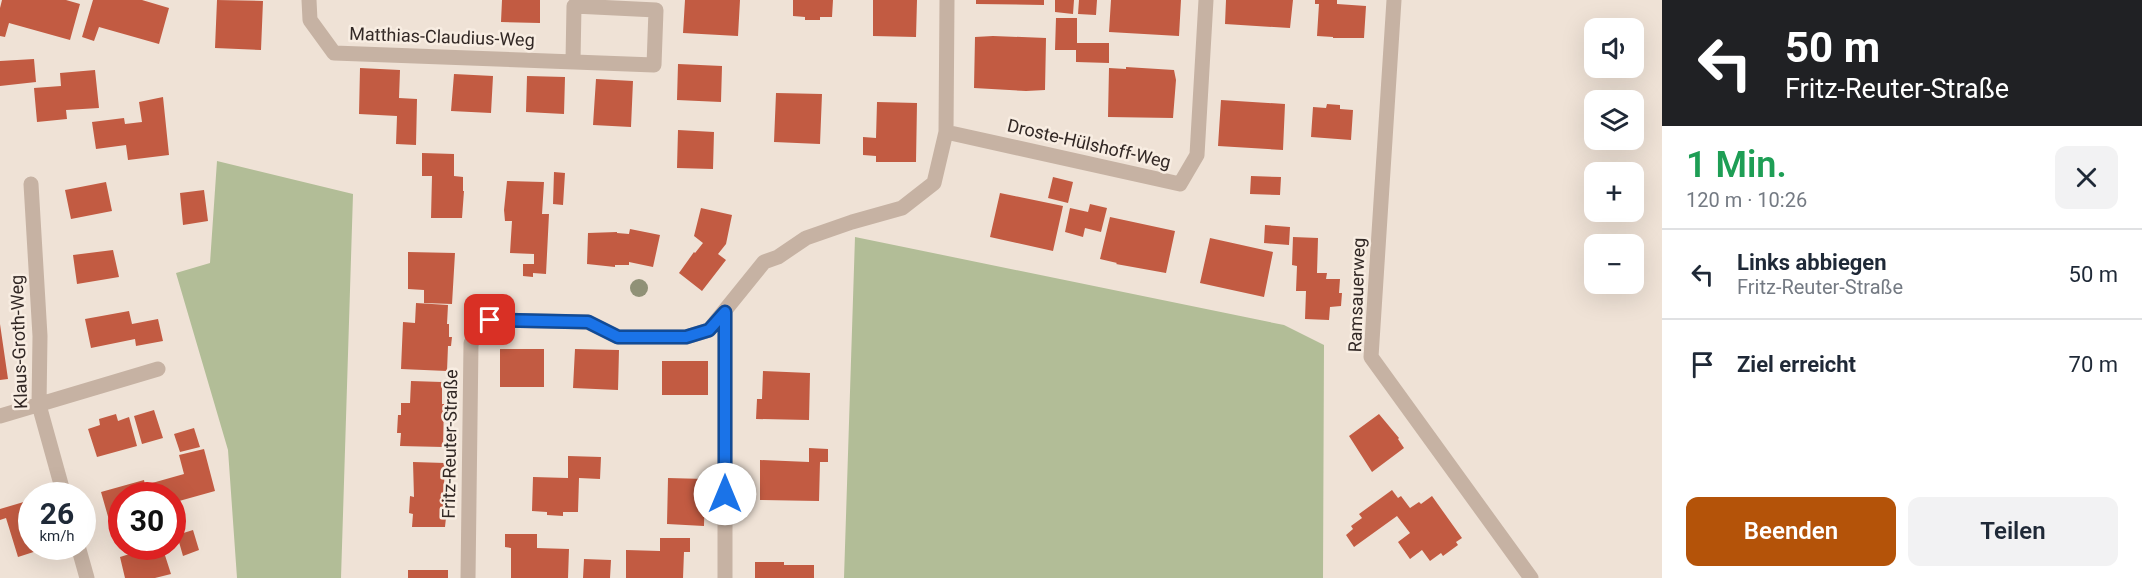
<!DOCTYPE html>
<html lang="de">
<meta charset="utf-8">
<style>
:root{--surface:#fff;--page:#f2f2f3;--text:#1f2937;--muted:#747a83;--line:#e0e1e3;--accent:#b45309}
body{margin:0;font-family:Roboto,sans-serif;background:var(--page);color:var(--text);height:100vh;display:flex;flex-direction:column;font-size:22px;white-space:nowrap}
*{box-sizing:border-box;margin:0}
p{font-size:20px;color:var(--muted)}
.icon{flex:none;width:33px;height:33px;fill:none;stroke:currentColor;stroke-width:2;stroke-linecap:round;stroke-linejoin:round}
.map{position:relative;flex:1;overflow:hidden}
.details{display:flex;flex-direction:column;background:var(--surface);width:480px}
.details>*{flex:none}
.guide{background:#202124;color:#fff;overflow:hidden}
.fabs{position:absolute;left:1584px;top:18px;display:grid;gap:12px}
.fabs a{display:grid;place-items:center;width:60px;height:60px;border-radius:12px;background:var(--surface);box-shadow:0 6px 24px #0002;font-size:30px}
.speed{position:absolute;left:18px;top:482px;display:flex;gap:12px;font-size:30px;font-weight:700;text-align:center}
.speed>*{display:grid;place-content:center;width:78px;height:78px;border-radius:50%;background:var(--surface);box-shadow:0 6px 24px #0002;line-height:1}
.speed small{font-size:15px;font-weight:400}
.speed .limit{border:9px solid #d22;background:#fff;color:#111}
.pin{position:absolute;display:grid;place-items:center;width:51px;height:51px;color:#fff;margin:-26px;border-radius:12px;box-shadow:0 3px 9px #0006}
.me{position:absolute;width:66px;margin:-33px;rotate:0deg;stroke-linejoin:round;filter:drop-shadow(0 0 4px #0008)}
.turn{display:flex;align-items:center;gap:21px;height:126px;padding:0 24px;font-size:27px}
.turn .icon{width:78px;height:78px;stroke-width:2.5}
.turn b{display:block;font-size:42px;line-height:51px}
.round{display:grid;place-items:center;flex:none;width:63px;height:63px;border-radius:12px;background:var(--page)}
.headline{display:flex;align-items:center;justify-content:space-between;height:102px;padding:0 24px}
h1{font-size:36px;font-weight:600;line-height:45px;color:#1e9e55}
.primary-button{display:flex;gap:12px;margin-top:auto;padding:12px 24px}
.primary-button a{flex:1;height:69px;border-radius:12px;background:var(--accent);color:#fff;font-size:24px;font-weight:600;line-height:69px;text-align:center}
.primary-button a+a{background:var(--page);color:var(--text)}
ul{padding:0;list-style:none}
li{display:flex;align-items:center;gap:18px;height:90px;padding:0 24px;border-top:2px solid var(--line)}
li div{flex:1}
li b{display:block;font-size:22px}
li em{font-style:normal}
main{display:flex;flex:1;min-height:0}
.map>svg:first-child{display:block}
</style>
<main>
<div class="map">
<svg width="1662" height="578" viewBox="0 0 1662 578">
<rect width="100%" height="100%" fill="#efe2d6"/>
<path fill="#b2bd97" d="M217,161L353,194L341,578H237L228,450L176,273L210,263Z
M855,237L1284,325L1324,345L1323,578H844Z"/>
<path fill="#c25b42" d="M2,0H66L80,4L70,40L9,23L5,37L0,36V8Z
M93,0H142L169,8L159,44L99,27L94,41L82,37Z
M217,0L263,1L261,50L215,48Z
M502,0H540V23L501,22Z
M685,0H740L738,36L683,33Z
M793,0H833L832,17H820V20H805V17L793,16Z
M873,0H917L916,37L873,36Z
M976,0H1044V5L976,4Z
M1055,0H1074L1073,14L1055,12Z
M1079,0H1097L1096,15L1078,14Z
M1111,0H1181L1179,36L1109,32Z
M1226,0H1293L1290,28L1225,24Z
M1315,0H1337V4L1366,6L1364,38H1333V37L1317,36L1319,4H1315Z
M1056,18H1077V43H1109V63L1076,62V50H1055Z
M993,36L1046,38L1045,90L1026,91L974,88L975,37Z
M34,59L36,82L0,86V61Z
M678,64L722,66L721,102L677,100Z
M1126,67L1174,70L1176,80L1173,118L1108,117L1109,68L1126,69Z
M360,68L400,70L399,98L417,99L416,145L396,144L397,116L359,114Z
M95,70L99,108L66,110L67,119L37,122L34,88L61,86L60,73Z
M454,74L493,76L491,113L451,111Z
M527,76L565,77L564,114L526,112Z
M596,79L633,81L631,127L593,125Z
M776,93L822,94L820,144L774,142Z
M163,97L169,155L128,160L126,145L96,149L92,122L124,118L125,124L142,122L139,102Z
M1221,100L1285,104L1283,150L1218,146Z
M877,102L917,103L916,162H876V156L863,155V137L876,138Z
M1327,104L1340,105V109L1353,110L1351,140L1311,137L1313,107L1326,108Z
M678,130L714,132L713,169L677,168Z
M422,153L454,154V176L463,177V191H464L462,218H431L432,176H422Z
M554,172L565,173L563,205L553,204Z
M1251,176L1281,177L1280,195L1250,194Z
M1053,177L1073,182L1068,203L1048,198Z
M507,181L544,182L542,214H549L546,274L533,273V277L523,276V264H534V254L510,253L512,221H505L504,210Z
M106,182L112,211L71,219L65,190Z
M204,190L208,221L183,225L180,193Z
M1000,193L1063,206L1053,251L990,237Z
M1090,204L1107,208L1101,232L1085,228L1083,237L1065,232L1070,208L1088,212Z
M701,208L732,215L726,244L718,254L726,260L702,291L679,273L694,252L695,253L703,243L694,236Z
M1110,217L1175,231L1166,273L1116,264L1117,263L1100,259Z
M1265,225L1290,227L1289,245L1264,243Z
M630,229L660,235L653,267L629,262V265H615V267L587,264L588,233L617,232V233L629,234Z
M1293,237L1318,238L1317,273H1327L1326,279H1340L1339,293H1342L1341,306L1330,307L1329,320L1305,319L1306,291H1296L1297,266L1292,265Z
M1210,238L1273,252L1264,297L1200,283Z
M113,250L119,277L77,284L73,255Z
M408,252L455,253L452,304L424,303V290L408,289Z
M416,303L448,305L447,324H449V337H452L451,346H448L447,371L401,369L403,322L415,323Z
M129,311L132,324L158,319L163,341L136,346L135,339L91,348L85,319Z
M0,324L8,379L0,380Z
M500,349H544V387H500Z
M575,349L619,350L618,390L573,388Z
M662,361H708V395H662Z
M763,371L810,373L809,420L756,419L757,399H762Z
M411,381L442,382V404H444L443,447L400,446L401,433H397L398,415H401V403H410Z
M154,410L163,438L142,444L134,416Z
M116,414L118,421L129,417L137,446L97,457L88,429L100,425L99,419Z
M1379,414L1399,438L1398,439L1404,448L1372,472L1349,436Z
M194,428L200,447L180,452L174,434Z
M809,448L828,449V462H820L819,501L760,500V460L809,462Z
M204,449L215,491L172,503V495H122V516L109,520L101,492L144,480L145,485L184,474L179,455Z
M568,456L601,457L600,479L579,478L578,512H563V516L547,515V512L532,511L533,477L568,478Z
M413,462L445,463L444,486L447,487L446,499H448L445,527H412L413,514L409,513L410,496L414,497Z
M668,478L705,479L704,526L667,524Z
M1392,490L1398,498L1401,496L1410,508L1419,502L1421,504L1432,496L1462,538L1456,542L1458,545L1443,556L1441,553L1430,561L1422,550L1410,559L1398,542L1410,533L1397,516L1354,547L1346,535L1353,529L1351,526L1362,518L1359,514Z
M27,501L32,510V546H46V548L18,557L6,518L0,520V509Z
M193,530L199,550L183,556L177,535Z
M505,534H537V548L569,549L568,578H511V548L505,547Z
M660,538H690V552H684L683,578H626V550L660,551Z
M155,546H162L171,574L155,578H125L120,557Z
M584,559L611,560L610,578H583Z
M755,562H784V565H814V578H755Z
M408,570H448V578H408Z"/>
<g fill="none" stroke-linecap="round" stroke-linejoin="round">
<path stroke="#c6b2a3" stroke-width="15" d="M309,0L310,20L334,53L654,65L656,10L574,6L573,61
M1394,0L1371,357L1531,578
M946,132L1180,184L1197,155L1206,0
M31,184L40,336L39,405L64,495
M725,312V578
M0,416L158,369
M78,546L87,578
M468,578L471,343L490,320L588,322L618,337H686L709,330L764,262L778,257L806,238L852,222L902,208L934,183L946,132L947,0"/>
</g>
<circle fill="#909177" cx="639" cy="288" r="9"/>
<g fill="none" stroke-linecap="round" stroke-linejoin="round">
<defs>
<path id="route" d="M490,320L588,322L618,337H686L709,330L725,312V494"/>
</defs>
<use href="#route" stroke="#114b97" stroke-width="15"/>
<use href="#route" stroke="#1a73e8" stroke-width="10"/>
</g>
<g text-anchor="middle" stroke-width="5" stroke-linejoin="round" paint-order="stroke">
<g font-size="18" fill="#322825" stroke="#f8ede2">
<text transform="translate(442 37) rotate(2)" y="6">Matthias-Claudius-Weg</text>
<text transform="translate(1089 144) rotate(13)" y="6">Droste-Hülshoff-Weg</text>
<text transform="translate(1357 295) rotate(-88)" y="6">Ramsauerweg</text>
<text transform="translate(19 342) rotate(-92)" y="6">Klaus-Groth-Weg</text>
<text transform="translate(450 444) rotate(-89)" y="6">Fritz-Reuter-Straße</text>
</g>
</g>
</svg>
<div class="fabs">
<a><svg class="icon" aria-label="sound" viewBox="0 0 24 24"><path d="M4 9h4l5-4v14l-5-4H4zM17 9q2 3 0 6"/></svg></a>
<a><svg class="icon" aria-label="layers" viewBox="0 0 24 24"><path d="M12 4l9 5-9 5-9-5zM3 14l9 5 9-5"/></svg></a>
<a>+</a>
<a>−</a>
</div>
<div class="speed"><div>26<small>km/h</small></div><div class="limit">30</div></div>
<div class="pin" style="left:490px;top:320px;background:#d93025"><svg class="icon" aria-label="arrive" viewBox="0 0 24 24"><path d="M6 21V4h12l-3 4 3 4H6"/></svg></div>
<svg class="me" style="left:725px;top:494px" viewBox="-20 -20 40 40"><circle r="19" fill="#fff"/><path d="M0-13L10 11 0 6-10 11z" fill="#1a73e8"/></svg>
</div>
<section class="details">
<div class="guide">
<div class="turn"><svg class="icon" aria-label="left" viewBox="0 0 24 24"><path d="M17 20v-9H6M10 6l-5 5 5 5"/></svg><div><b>50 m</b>Fritz-Reuter-Straße</div></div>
</div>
<div class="headline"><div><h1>1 Min.</h1><p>120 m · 10:26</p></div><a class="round"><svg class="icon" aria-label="close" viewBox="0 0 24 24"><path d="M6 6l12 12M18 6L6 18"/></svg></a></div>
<ul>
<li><svg class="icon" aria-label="left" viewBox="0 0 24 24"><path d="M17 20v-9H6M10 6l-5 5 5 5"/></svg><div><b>Links abbiegen</b><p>Fritz-Reuter-Straße</p></div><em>50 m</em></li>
<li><svg class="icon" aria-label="arrive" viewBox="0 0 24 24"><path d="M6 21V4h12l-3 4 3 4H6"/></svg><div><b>Ziel erreicht</b></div><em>70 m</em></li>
</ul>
<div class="primary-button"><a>Beenden</a><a>Teilen</a></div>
</section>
</main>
